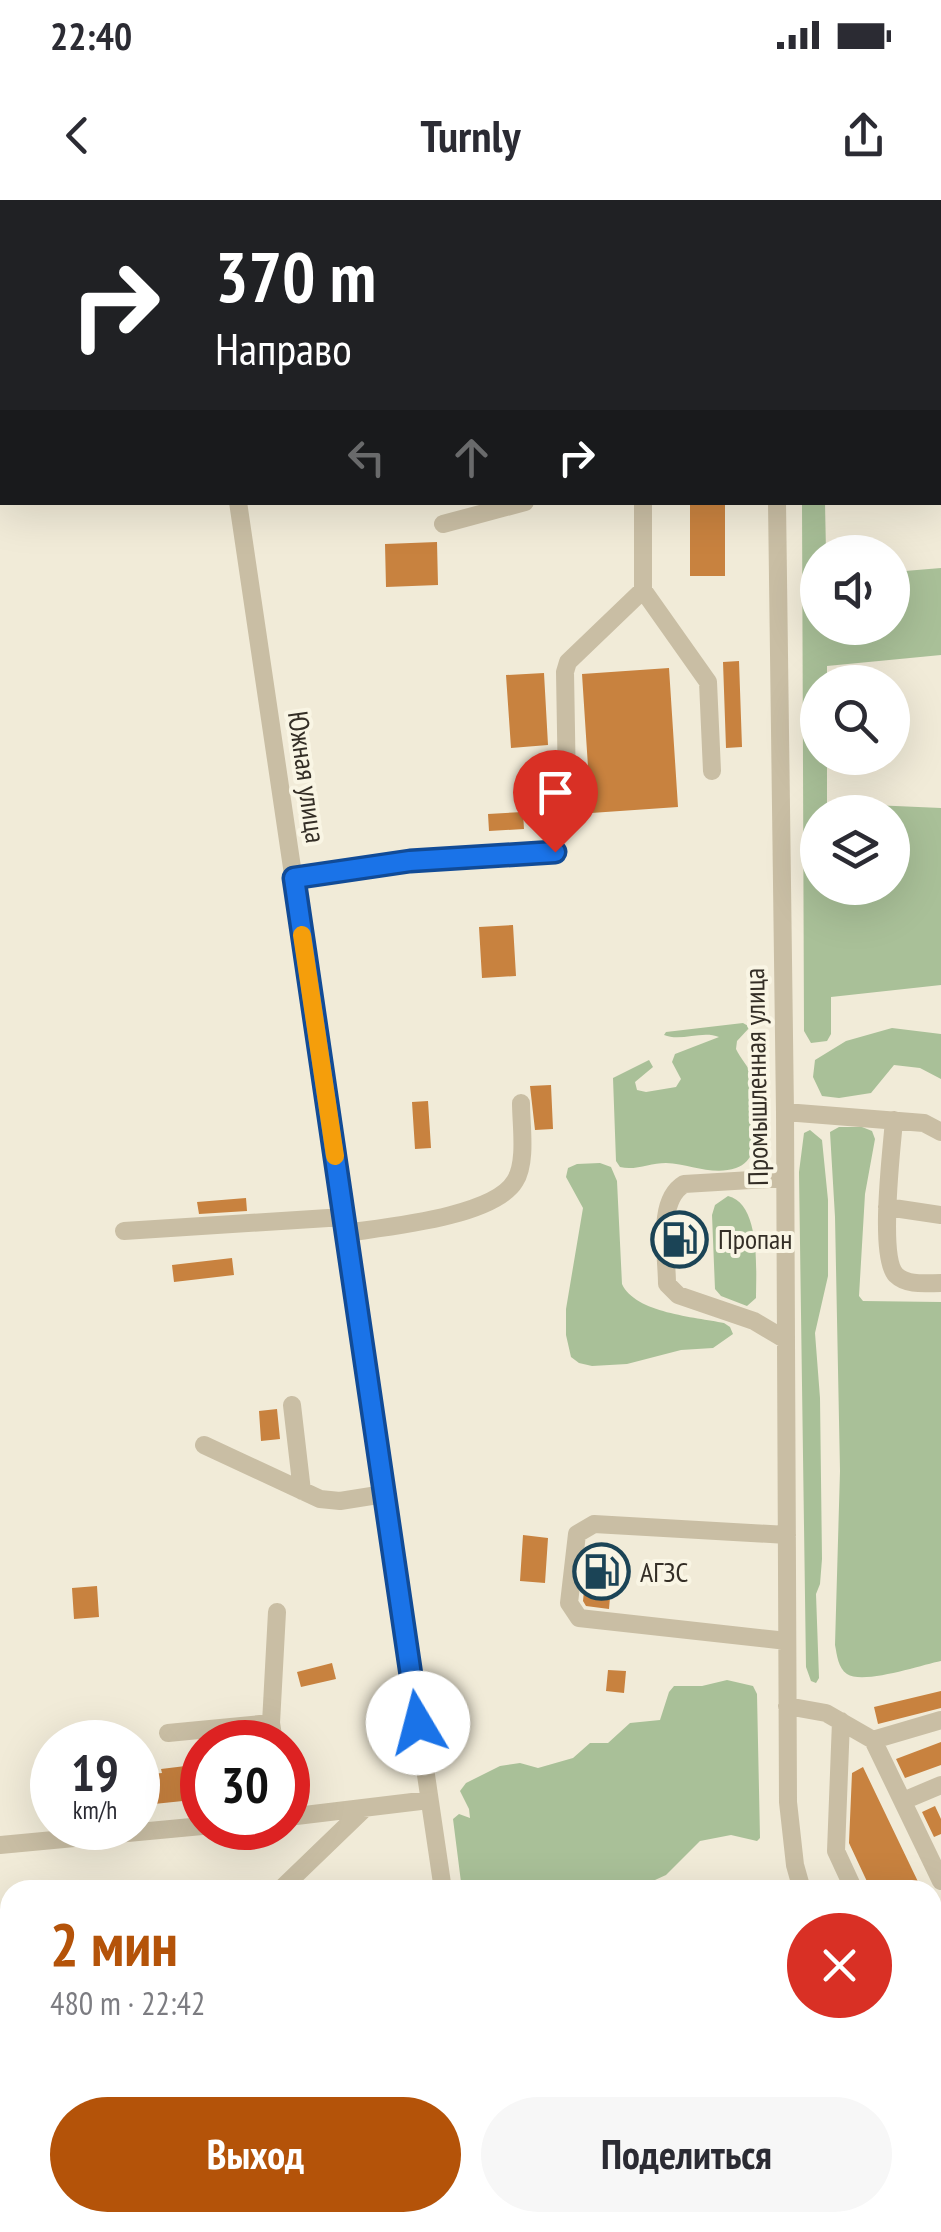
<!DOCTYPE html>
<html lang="ru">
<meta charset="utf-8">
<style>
:root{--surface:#fff;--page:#f7f7f7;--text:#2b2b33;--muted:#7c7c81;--accent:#b45309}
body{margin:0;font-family:"PT Sans Narrow",sans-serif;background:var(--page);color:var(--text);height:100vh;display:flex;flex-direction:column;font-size:38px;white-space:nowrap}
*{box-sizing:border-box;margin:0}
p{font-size:32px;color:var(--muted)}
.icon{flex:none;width:55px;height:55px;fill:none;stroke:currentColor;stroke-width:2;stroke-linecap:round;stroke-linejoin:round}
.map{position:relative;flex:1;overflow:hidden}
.side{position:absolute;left:0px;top:1680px;width:942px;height:352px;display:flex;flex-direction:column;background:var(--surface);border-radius:30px 30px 0 0;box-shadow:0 10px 40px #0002}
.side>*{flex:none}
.hud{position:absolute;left:0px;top:0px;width:942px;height:305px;box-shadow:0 10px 40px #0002;background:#202124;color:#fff;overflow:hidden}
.fabs{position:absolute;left:800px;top:335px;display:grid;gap:20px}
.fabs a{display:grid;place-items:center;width:110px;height:110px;border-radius:50%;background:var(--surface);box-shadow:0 10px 40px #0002;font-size:50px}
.speed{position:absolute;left:30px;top:1520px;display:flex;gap:20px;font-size:50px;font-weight:700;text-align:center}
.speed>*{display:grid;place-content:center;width:130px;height:130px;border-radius:50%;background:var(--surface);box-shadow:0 10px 40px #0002;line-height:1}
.speed small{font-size:25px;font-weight:400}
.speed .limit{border:15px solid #d22;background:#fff;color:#111}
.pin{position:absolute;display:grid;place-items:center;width:85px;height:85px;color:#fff;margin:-102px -42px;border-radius:50% 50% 50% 0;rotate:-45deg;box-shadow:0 0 10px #0007}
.pin .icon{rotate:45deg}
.me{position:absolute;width:110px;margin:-55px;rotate:352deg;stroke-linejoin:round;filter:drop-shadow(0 0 8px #0008)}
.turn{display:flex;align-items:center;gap:35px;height:210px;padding:0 50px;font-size:45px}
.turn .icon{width:130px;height:130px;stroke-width:2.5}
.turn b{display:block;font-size:70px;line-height:85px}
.lanes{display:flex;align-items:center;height:95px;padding:0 50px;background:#0003;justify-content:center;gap:50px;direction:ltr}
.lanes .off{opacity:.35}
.round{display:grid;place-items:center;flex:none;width:105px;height:105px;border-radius:52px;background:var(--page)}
.overview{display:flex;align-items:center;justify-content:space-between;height:170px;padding:0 50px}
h1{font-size:60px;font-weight:700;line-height:75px;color:var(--accent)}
.button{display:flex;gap:20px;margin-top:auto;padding:20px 50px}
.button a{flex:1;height:115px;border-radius:60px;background:var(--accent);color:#fff;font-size:40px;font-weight:700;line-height:115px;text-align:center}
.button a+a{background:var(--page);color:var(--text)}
.status{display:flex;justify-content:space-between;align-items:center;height:70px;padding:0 50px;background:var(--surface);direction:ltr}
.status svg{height:28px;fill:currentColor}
header{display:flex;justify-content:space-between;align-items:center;height:130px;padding:0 50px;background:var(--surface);font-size:45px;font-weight:700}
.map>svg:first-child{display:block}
</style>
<div class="status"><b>22:40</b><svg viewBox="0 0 49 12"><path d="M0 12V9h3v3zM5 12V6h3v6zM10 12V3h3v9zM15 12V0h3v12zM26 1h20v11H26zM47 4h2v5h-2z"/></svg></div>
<header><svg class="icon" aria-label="back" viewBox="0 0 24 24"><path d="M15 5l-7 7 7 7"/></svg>Turnly<svg class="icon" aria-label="share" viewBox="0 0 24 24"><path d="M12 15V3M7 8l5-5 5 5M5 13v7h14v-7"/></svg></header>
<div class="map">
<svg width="941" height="2032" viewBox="0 0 941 2032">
<rect width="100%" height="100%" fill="#f1ebd8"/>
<path fill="#a9c098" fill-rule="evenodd" d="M802,303H825L826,352H818V428H892L893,372L941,368V455L827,466V482H818V558H827V603L941,608V785L831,797V834L827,841L811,843L804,831ZM892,612V688H818V612Z
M743,823L750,827L737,841L736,849C740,858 748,866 752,875C763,898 765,959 736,968C713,976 690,964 666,963C650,963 635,971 620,967L616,961L613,878L649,860L653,867L635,882L637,890L646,892L676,887L681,879L672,862L675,854L719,837C702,830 681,842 664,835L666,832Z
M892,828L941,834V879L920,868L894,865L871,893L839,898L822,896L813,877L815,860L846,841Z
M839,927H862L872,931L875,939L865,994L859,1096L863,1101L941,1102V1461C921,1465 863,1485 847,1474C838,1468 837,1455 835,1445L840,1271L835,1017L830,932Z
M810,930L822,940L828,1000V1076L815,1133L820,1198L822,1359L820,1384L816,1394L819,1478L816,1483L811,1481L806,1467L799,972L804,933Z
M600,963L611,967L617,981L622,1084C635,1113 695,1117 724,1123L730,1127L733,1134L713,1148L681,1150L627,1164L592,1166L579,1163L571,1157L566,1135V1109L583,1008L566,977L568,968L577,964Z
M728,996C761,1004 756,1071 756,1098L747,1106L721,1096L715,1089L712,1015L715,1005Z
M727,1480L753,1486L757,1494L760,1638L757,1641L731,1635L700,1641L666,1675L633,1690H462L453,1619L459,1614L470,1618L469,1609L460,1591L466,1583L500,1566L520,1563L538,1568L573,1558L590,1543H608L630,1523L660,1520L669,1492L674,1486H702Z"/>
<path fill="#c8823f" d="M690,302H725V376H690Z
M437,342L438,385L386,387L385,344Z
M739,461L742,547L726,548L723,462Z
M669,468L678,607L591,613L582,474Z
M544,473L548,545L511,548L506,475Z
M523,612L524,629L489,631L488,614Z
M513,725L516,776L482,778L479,727Z
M551,885L553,929L535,930L530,886Z
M428,901L431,948L415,949L412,902Z
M246,998L247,1011L199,1014L197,1002Z
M232,1058L234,1075L174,1082L172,1065Z
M277,1209L280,1239L261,1241L259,1211Z
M523,1335L548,1338L545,1383L520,1381Z
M587,1360L613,1362L609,1409L586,1406L583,1401Z
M97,1386L99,1417L74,1419L72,1388Z
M332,1463L336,1479L301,1487L297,1472Z
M608,1470L626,1471L624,1493L606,1491Z
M941,1491V1508L878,1524L874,1507Z
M941,1542V1565L905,1578L896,1559Z
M304,1562L309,1583L296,1586L291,1565Z
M202,1564V1599L154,1604L151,1574L162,1573L161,1569Z
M863,1567L922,1690H871L849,1643L852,1573Z
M935,1606L941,1619V1634L934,1637L922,1612Z"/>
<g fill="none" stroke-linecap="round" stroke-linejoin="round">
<path stroke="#c9bea4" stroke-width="18" d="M748,0V2
M196,2V0
M940,153H941
M940,185L941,184
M238,302L443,1690
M643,302V390L708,482L712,571
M777,302L785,912L788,1602L795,1665L802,1690
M443,324L525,302
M567,588L565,472L568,462L643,390
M294,678L410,661L555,652
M785,912L924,923L941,932
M894,920C892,948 878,1056 896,1075C907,1086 927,1083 941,1083
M785,978L684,984C656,1001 667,1054 667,1084L678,1095L754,1121L786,1140
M887,1007L941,1015
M124,1031L344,1017
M346,1033C385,1027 494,1017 515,981C527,962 521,925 521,903
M292,1205L302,1291
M204,1245L320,1299L340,1301L384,1294
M787,1335L594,1324L577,1334L569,1403L579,1418L787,1441
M787,1506L826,1513L873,1540L941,1520
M841,1521L836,1651L854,1690
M168,1533L271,1523
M873,1540L941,1681
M274,1542L271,1523L277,1412
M903,1601L941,1585
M288,1617L429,1600
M0,1645L202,1626
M280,1690L364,1609
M932,1853L941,1871
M932,1947L941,1963
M0,2002L13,2032
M493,2022L494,2032
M303,2032L325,2022
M543,2032L574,2022"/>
<defs>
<path id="rail" d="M293,2L296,0
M0,245L2,241"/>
</defs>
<use href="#rail" stroke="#342e26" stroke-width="9"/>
<use href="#rail" stroke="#f9f5e4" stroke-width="5" stroke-dasharray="15" stroke-linecap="butt"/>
</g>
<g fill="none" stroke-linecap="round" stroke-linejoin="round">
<defs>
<path id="route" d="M418,1523L294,678L410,661L555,652"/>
</defs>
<use href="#route" stroke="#114b97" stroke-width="25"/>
<use href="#route" stroke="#1a73e8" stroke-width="18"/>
<path stroke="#f59e0b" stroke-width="18" d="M302,735L335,956"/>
</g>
<defs>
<symbol id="fuel-ring" viewBox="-11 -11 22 22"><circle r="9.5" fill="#f9f5e4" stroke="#1b4456" stroke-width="1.5"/><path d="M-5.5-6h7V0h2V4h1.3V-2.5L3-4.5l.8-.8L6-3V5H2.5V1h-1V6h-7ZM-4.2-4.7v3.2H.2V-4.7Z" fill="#1b4456"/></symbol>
</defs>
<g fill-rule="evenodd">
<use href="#fuel-ring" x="648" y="1008" width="63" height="63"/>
<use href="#fuel-ring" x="570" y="1340" width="63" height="63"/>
</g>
<g text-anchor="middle" stroke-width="8" stroke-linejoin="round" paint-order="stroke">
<g font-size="28" fill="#342e26" stroke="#f9f5e4">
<text transform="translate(307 577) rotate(82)" y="10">Южная улица</text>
<text transform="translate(756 877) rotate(-91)" y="10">Промышленная улица</text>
</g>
<g font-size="28" fill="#342e26" stroke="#f9f5e4" text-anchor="start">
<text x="718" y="1049">Пропан</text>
<text x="640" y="1382">АГЗС</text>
</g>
</g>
</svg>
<div class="fabs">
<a><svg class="icon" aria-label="sound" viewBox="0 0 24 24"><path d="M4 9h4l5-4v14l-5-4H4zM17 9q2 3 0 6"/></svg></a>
<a><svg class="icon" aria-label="search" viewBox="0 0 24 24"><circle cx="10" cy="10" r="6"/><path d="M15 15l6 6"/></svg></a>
<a><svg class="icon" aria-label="layers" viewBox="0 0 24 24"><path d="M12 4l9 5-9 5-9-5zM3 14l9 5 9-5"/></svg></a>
</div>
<div class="speed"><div>19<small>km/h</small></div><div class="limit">30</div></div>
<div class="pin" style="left:555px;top:652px;background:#d93025"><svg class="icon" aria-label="arrive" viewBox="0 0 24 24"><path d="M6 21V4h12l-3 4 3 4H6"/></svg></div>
<svg class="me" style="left:418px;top:1523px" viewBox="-20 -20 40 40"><circle r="19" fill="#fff"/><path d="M0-13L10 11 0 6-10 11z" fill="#1a73e8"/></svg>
<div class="hud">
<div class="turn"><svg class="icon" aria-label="right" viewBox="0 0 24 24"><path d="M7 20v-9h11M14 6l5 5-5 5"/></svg><div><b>370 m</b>Направо</div></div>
<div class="lanes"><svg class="icon off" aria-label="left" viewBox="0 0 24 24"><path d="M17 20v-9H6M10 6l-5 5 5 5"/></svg><svg class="icon off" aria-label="ahead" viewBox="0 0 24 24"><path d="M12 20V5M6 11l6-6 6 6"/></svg><svg class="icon" aria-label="right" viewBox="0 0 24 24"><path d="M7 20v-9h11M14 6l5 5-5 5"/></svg></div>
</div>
<section class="side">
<div class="overview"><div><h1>2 мин</h1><p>480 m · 22:42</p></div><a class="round" style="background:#d93025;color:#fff"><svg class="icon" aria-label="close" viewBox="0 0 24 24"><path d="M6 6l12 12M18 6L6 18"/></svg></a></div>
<div class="button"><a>Выход</a><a>Поделиться</a></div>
</section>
</div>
